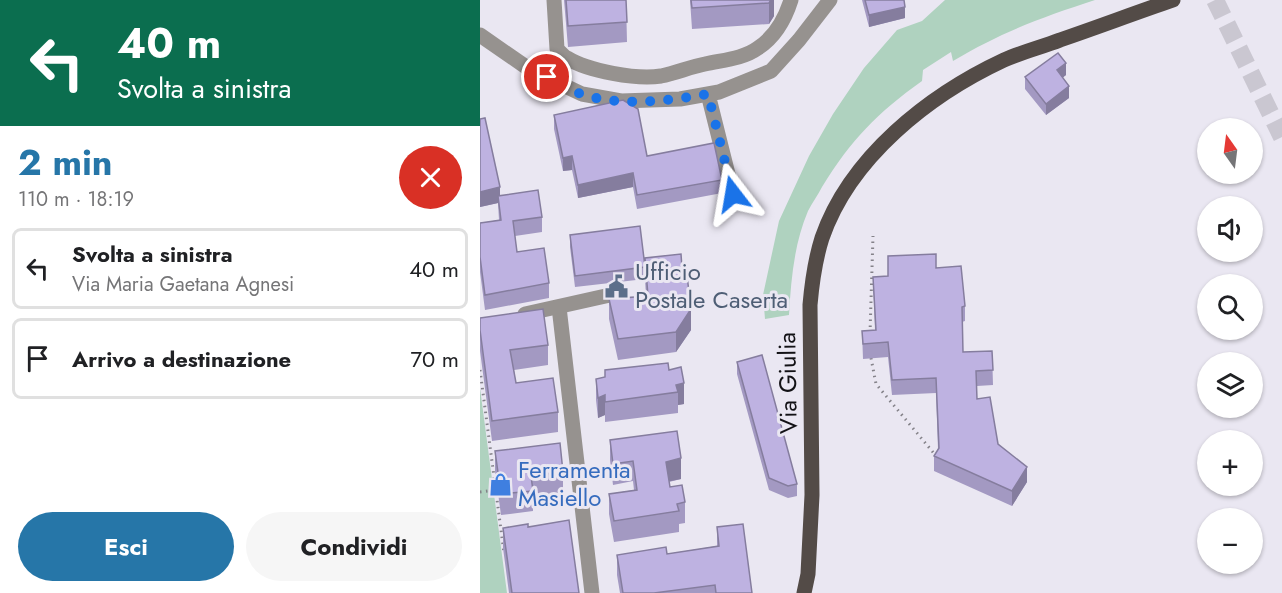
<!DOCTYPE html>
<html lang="it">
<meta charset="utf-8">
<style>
:root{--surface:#fff;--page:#f6f6f6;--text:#202124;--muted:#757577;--line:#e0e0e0;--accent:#2676a8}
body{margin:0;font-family:Jost,sans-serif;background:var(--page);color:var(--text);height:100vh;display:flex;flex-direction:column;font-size:22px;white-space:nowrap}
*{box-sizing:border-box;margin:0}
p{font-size:20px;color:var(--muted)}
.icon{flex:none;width:33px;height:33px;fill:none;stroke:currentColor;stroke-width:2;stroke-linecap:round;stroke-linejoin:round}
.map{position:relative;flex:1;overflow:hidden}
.drawer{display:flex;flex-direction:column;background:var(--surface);width:480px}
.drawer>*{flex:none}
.banner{background:#0b6e4f;color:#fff;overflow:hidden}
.needle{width:39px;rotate:346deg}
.controls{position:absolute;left:717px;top:118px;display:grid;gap:12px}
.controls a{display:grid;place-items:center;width:66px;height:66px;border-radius:50%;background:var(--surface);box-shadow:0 2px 4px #0004;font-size:30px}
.pin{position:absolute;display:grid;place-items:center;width:51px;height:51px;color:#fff;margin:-26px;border:3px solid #fff;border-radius:50%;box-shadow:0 2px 6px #0007}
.me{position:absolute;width:66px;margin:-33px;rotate:346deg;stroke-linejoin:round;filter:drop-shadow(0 0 4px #0008)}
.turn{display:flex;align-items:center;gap:21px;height:126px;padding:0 18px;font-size:27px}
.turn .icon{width:78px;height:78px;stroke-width:2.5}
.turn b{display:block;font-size:42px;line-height:51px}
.round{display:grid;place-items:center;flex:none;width:63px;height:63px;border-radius:32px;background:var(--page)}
.headline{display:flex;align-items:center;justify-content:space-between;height:102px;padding:0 18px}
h1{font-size:36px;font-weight:700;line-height:45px;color:var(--accent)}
.button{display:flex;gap:12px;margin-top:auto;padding:12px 18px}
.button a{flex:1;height:69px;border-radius:36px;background:var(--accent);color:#fff;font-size:24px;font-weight:700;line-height:69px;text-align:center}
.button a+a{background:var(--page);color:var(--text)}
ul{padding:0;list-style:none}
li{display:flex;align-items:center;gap:18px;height:81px;margin:0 12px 9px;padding:0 6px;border:3px solid var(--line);border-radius:9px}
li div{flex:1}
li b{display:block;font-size:22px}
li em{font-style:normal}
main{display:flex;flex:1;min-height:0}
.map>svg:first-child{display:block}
</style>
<main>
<section class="drawer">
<div class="banner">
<div class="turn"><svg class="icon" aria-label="left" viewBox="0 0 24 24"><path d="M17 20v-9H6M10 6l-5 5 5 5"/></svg><div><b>40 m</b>Svolta a sinistra</div></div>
</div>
<div class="headline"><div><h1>2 min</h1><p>110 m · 18:19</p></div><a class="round" style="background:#d93025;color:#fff"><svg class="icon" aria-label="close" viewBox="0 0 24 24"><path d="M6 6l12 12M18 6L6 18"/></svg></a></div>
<ul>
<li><svg class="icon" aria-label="left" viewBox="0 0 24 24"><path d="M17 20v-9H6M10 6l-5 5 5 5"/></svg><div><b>Svolta a sinistra</b><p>Via Maria Gaetana Agnesi</p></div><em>40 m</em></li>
<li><svg class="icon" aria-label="arrive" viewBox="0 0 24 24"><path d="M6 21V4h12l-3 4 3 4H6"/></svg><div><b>Arrivo a destinazione</b></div><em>70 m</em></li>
</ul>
<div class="button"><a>Esci</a><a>Condividi</a></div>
</section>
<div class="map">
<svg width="802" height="593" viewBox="0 0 802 593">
<rect width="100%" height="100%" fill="#eae7f2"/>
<path fill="#afd2bf" d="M465,0H615C563,17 521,32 473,61L471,52L443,70L442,81C397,113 371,140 342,187C338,195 332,203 328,211C314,244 311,280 309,315L285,319L283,295L299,221L329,156L353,114L384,68L417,30L442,21Z
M0,388L27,593H0Z"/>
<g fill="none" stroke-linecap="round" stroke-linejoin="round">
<path stroke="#cac7d1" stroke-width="18" stroke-dasharray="18 9" stroke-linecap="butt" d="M735,0L802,137"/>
<path stroke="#848289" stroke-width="3" stroke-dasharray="1.5 4.5" stroke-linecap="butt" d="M390,333L393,236
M391,358L396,384L457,457
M0,370L24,553
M0,492L16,490"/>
<path stroke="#96928f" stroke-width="15" d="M74,0L77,49C80,52 83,56 87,58C108,71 157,80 181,76C196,73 210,67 225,64C242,60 263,59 278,48C295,37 305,19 311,0
M0,35L49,69L102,94L141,101L200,99L239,92L291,71L319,40L350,0
M228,94L253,194
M79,307L112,593
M45,314L139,293"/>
<path stroke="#534b47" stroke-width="15" d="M324,593L328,574L332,495L330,305C332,282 335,260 342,238C370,157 449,95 524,60C542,52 562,47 580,40C618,27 655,13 693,0"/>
</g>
<path fill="#a399c2" d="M84,0H146L147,42L88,47Z
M210,0H294V16L289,24L212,29Z
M382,0H424L425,18L389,27Z
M586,75L582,78L589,98L566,115L545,89V77Z
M74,115L167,156L242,180V193L157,209L153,187L98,198L92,170L83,171L74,129Z
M0,119L20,196L62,217V232L35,236L37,252L69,283V298L5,310L0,272V223L19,220L18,203L0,207Z
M90,235L165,267L202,268L211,330L196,352L138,360L129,319V299L166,296L165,279L95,287L90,247Z
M456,268L485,306V321L482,322L483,352L512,351L513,385L497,386V399L518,444L547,482L532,506L454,471V456L458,449L456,393L412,395L408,357L383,359L382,331L395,330L393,277L408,276Z
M0,318L68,345V365L34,370L36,383L78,412V432L12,441L0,351Z
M257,362L317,484V496L308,498L289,490L257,374Z
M189,370L204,404L198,405V413L125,422V415L118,418L116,400V379Z
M130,440L201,479L189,482L190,487L205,502V523L199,524V532L134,542L129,514V494L154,490L153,481L133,485L130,460Z
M15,451L83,472V493L53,497V511L21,515L15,471Z
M48,527L99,593H29L23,548V528Z
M237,527L272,593H140L137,575V555L187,554L237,546Z"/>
<path fill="#857d9e" d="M291,0H294V16L289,24V3Z
M425,7V18L389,27V15Z
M586,63V75L577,82V70Z
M589,86V98L566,115V104Z
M92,156V170L83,171V158Z
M153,173V187L98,198V185Z
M20,187V202L18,196V203L0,207V192Z
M211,309V330L196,352V332Z
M204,383V404L198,405V392L196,385Z
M125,395V415L118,418V398Z
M201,458V479L186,482V462Z
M547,467V482L532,506V491Z"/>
<path fill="#beb2e1" stroke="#857d9e" stroke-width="1.5" d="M86,0H146L147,22L88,26Z
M211,0H291L289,3L212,8Z
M385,0H424L425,7L389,15Z
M578,53L586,63L577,70L589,86L566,104L545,77Z
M143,100L158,109L167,156L234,143L242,180L157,195L153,173L98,185L92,156L83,158L74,115Z
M5,118L20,187L0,192V119Z
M58,190L62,217L33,221L37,252L64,248L69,283L5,295L0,257V223L21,220L18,196Z
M160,226L165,267L95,276L90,235Z
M201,254L202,268L206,267L211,309L196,332L138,339L129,299L168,296L165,258Z
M456,254V268L481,266L485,306L482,307L483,352L512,351L513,370L496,371L497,399L510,397L518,444L547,467L532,491L454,456L459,448L456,378L412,380L408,342L383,344L382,331L396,330L393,277L408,276V256Z
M63,309L68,345L30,350L36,383L73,378L78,412L12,421L0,330V318Z
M282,355L317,484L308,486L289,478L257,362Z
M188,363L189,370L201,367L204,383L196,385L198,392L125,402V395L118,398L116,379L125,377V370Z
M197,431L201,458L186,462L190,487L202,485L205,502L197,504L199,511L134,521L129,494L157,490L153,461L133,464L130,440Z
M80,443L83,472L51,476L53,491L21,494L15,451Z
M89,520L99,593H32L23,528L48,524V527Z
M263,524L272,593H236L235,585L174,593H143L137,555L186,547L187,554L239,546L237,527Z"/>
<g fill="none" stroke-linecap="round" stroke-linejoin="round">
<path stroke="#1a73e8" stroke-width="10" stroke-dasharray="0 18" d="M67,77C78,83 89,90 101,94C140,107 188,101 228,94L253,194"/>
</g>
<defs>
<symbol id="civic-bare" viewBox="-9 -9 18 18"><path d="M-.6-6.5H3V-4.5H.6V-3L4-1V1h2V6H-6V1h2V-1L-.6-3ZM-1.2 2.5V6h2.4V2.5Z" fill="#5c6f8a" stroke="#eae7f2" stroke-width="2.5" paint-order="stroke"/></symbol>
<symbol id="shop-bare" viewBox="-9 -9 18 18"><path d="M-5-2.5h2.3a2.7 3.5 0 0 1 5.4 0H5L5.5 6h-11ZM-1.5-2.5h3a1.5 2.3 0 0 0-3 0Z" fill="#3f7fe0" stroke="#eae7f2" stroke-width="2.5" paint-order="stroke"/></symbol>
</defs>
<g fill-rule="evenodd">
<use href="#civic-bare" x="120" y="270" width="33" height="33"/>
<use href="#shop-bare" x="4" y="468" width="33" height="33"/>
</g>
<g text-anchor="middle" stroke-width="6" stroke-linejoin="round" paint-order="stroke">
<g font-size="24" fill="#4e5e75" stroke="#eae7f2" text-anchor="start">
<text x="155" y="280">Ufficio<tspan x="155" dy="28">Postale Caserta</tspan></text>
</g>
<g font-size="24" fill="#121115" stroke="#eae7f2">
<text transform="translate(308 383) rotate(-91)" y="8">Via Giulia</text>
</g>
<g font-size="24" fill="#366cbe" stroke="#eae7f2" text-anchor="start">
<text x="38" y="478">Ferramenta<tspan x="38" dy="28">Masiello</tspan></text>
</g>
</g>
</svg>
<div class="controls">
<a><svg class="needle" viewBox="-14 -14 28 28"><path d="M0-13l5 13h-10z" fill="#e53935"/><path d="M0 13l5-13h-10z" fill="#757577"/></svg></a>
<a><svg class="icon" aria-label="sound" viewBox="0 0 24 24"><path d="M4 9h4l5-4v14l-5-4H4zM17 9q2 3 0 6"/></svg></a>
<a><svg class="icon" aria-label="search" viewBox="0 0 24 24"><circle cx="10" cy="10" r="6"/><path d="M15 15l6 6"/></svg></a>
<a><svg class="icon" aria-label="layers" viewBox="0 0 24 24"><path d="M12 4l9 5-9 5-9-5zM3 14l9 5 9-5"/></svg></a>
<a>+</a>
<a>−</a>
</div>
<div class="pin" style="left:67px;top:77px;background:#d93025"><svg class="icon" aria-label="arrive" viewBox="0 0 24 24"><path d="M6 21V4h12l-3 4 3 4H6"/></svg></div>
<svg class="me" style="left:253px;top:194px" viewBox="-20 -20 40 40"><path d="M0-17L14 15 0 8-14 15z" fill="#1a73e8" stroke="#fff" stroke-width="4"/></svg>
</div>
</main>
